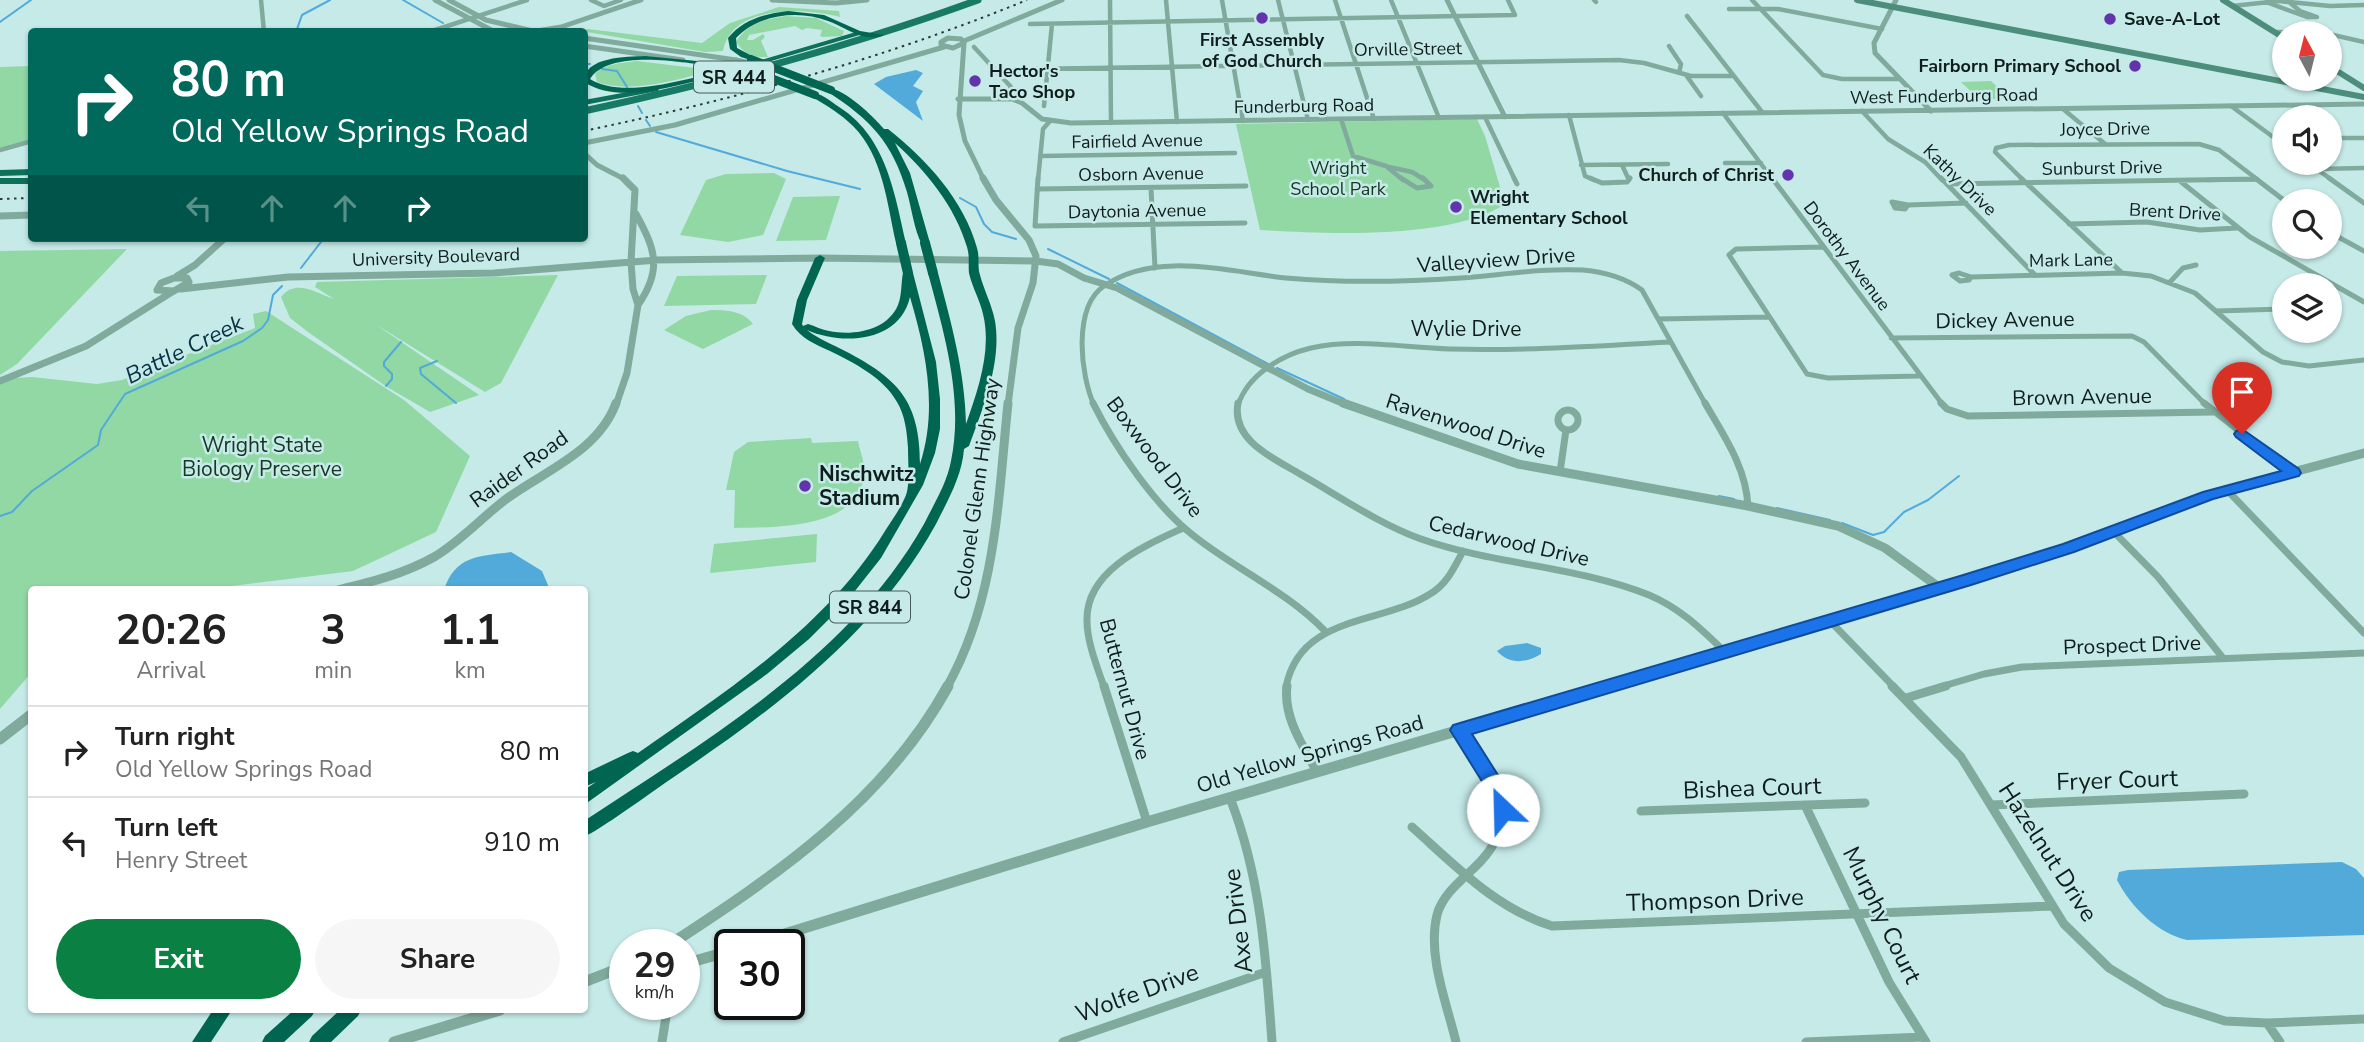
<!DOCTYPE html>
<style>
:root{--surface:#fff;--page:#f6f6f6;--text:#222;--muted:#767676;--line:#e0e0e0;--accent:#0b8043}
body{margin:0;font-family:"Nunito Sans",sans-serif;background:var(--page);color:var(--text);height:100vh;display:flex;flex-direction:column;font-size:26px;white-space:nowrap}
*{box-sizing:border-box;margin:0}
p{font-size:23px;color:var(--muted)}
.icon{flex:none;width:38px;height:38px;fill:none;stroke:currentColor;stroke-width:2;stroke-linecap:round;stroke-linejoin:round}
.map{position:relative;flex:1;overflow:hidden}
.panel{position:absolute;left:28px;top:586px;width:560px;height:427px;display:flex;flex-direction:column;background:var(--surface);border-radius:7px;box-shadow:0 2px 5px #0004}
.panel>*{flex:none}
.top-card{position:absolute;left:28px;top:28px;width:560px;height:214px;border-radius:7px;box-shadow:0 2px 5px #0004;background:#00695c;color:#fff;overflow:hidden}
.needle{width:46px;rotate:353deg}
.buttons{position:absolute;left:2272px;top:21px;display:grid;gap:14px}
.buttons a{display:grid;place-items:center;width:70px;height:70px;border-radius:50%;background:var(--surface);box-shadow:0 2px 5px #0004;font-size:35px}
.speed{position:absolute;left:609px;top:929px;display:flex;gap:14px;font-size:35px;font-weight:700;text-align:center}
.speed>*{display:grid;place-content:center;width:91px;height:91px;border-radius:50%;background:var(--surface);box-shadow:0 2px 5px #0004;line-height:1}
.speed small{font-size:18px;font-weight:400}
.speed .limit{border:4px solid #111;border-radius:10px;background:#fff;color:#111}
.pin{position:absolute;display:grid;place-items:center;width:60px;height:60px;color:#fff;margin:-72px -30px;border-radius:50% 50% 50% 0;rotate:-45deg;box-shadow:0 0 7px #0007}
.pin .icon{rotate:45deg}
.me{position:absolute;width:77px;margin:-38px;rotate:336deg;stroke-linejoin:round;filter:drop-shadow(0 0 5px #0008)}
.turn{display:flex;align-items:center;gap:24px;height:147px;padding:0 28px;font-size:32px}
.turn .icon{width:91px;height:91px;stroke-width:2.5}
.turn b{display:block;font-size:49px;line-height:60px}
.lanes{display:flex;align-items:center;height:66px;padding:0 28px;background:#0003;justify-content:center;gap:35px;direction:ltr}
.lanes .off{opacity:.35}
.eta{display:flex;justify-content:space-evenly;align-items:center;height:119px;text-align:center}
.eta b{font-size:42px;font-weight:700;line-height:49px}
.action{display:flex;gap:14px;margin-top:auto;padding:14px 28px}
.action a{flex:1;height:80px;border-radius:42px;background:var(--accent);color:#fff;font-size:28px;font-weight:700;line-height:80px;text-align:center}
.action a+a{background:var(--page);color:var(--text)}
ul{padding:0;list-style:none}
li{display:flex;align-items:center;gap:21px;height:91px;padding:0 28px;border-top:2px solid var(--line)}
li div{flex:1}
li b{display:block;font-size:26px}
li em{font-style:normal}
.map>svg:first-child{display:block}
</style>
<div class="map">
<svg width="2364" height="1042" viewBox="0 0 2364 1042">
<rect width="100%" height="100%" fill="#c5eae8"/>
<path fill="#91d8a5" d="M779,7L839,11L840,17C805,8 732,4 723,51L705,52L581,31L588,29L702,43L730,23Z
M786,16L816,18L844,31L842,36L823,37L820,36L822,30L807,28L802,30L795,26L749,35L747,40H753L763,34L765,37L761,41L768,57C754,58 744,54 736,42C747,23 766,19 786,16Z
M637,61L711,70C681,80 627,94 597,82L595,74C606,63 623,63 637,61Z
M31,66V140L0,149V67Z
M1991,81L2010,99H1979L1961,82Z
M1477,119L1485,136L1505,204C1450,240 1326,234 1260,230L1236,124Z
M774,173L786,179L763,235L728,242L680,235L706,180L726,174Z
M840,196L826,240L776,241L793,197Z
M127,249L17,364L0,375V251Z
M558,275L501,383L485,392L375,324L479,395L430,412L387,387L308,332L290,318L281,297C296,278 316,293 334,299L315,287L317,282Z
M767,275L756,304L664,306L677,276Z
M711,310C726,310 744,311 753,324L703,349L664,330L686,316Z
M266,311L404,400L470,456L436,532L353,571L198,590H32L31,673L0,709V379L32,377L97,384L122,380L255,328L253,314Z
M811,438L812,443L858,441C860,452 867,468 864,478C854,530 774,527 734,528L735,490H726L734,452L748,442Z
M817,534L816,562L710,573L714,544Z"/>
<path fill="#51aad9" d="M916,70L923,73L913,86L923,91L916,102L923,121L874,84L886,77Z
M511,552L542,571L550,590H444C455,555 480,556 511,552Z
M1527,643L1541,648V654C1527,663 1509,665 1497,651L1505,646Z
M2342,862L2356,869L2364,878V935L2187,940C2157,933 2131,907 2117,880L2119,872L2128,870Z"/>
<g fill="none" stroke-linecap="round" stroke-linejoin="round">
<path stroke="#51aad9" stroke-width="2" d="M403,0L443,23
M0,22L31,0
M296,32L302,15L330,0
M584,64H590
M602,69L617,71L627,87
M638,106L642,113
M646,120L650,126
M656,132L787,171L860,189
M960,198L976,207L984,224L992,232L1016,239
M1048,249L1109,279
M301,268L324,238
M1117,283L1268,364
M437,361L420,368L421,374L456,403
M1277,368L1344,399
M386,386L392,379V374L384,366V362L401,342
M1719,496L1734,499
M1777,508L1830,520
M0,516L12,512L32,491L98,445L101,430L125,394L243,341L262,328L268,320L273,295L282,286
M1842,523L1873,535L1884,532L1904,512L1928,500L1959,476"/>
<path stroke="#80aa9c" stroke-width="4.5" d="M261,0L264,32
M591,0L604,6L621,0
M1110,0L1111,123
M1166,0L1177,122
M1222,0L1243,121
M1278,0L1308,120
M1335,0L1374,119
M1391,0L1439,118
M1594,0L1596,2
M1752,0L1823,75L1842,79H1899
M2266,2L2307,17H2317L2300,11L2289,2
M2232,6L2279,1L2330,6L2364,5
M1729,9H1778L1882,29
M1687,16L1762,112
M1030,24L1515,15L1508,0
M429,32L527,0
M2274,32L2327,33
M2329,34L2364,42
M1669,46L1681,64L1679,73
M974,47L1011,87L1005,99
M999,74L1028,69L1619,60L1644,63L1691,76H1733
M1686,75L1701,96
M1044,106L1052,24
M2231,106L2284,145
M2063,109L2104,143
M1862,111L1888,139L1925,162L1942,180
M1723,113L1773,180
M1569,115L1585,176L1594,180
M1485,117L1515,180
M1341,119L1353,156L1386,166L1403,180
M2329,138H2364
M0,150L32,141
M1040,156L1235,153
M1725,163H1761
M2308,163L2332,180
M1581,165L1668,164
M1622,165L1629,180
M1389,167L1412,172L1425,180
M2317,169L2364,168
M1038,180L1043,129L1050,121
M2023,180L1995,152L1996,148L2009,145L2199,144L2219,150L2258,180
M2207,180L2256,179"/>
<path stroke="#80aa9c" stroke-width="5" d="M1038,178L1035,226L1245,223
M1401,178L1417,188L1431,186L1423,178
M1514,178L1517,184
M1590,178L1602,183L1627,182L1630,178
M1772,178L1943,405
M1941,178L2035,275
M2021,178L2122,273
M2255,178L2285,201
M2329,178L2364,203
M2180,181L2250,237L2364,302
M1947,184L2256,179
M1151,188L1155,268
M1037,189L1246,186
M1892,202L1908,205L1905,209L1895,208Z
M1908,205L1966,203
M2069,224L2147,222L2200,230L2237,228
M2329,232L2364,251
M1823,247L1736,249L1729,255L1807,374L1828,378L1919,376
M1959,273L1971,277L1969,280L1960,281L1952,275Z
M1971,277L2122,273L2151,276L2195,293L2263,352L2282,362L2309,366L2364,360
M2170,282L2183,268L2196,265
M2217,311L2283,309
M1658,319L1769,317
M1891,338L2132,336L2144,342L2206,405
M1094,405C1080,374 1073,307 1104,286C1155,250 1230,272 1286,278C1344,283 1403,282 1461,278C1502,275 1542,268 1583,270C1605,272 1624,277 1642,290L1706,405
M1238,405C1248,375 1281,355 1311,348C1357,338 1404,348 1450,349C1523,351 1597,346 1670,342"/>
<path stroke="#80aa9c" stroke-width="7" d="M1093,403C1115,447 1155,506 1194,536C1237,570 1286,591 1325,631
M1238,403C1231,440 1273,458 1300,474C1339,496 1379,524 1421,539C1495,565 1576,566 1649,595C1680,608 1701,629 1725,652
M1705,403C1724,436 1746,467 1748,506
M1941,403L1947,409L1968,416L2213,412
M2204,403L2293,473
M1558 420a10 10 0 1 1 20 0a10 10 0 1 1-20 0Z
M1560,472L1566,430
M2227,490L2364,633
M2113,531L2158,577L2223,658
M1830,621L1894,687
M1104,687C1097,666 1087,643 1087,620C1086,570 1146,545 1183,528
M1286,687C1300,614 1382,625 1430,594C1447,584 1454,568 1463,551
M1940,687L1984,674L2022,667L2364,653"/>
<path stroke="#80aa9c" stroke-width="9" d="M1104,686L1147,822
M1287,686C1283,717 1303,746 1317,772
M1892,686L1961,757L2064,924L2109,968L2165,1002L2225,1021L2267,1023L2364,1019
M1906,698L1946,686
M1230,798C1261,877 1266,958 1272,1042
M1805,805L1889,982L1926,1042
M1991,805L2244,794
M1641,811L1865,803
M1412,827C1456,866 1495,908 1552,926L2052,906
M2267,1023L2280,1042
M662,1042L668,1004
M1063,1042L1266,972
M1456,1042C1447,1004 1427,955 1437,915C1442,896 1459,882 1473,869C1528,818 1493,781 1459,730
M1806,1042L1923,1037"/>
<path stroke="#80aa9c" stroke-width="5" d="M435,0L495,32
M449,0L486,20L537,32
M772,0L836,3L867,0
M1447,0L1505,117
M1896,0L1874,43L1875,53L1931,111
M537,31L561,27L641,0
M584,38L736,60
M948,38L961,39L964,43L953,48L941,45V42Z
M964,41L1062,0
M964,43L959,115L965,141L984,180
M584,46L683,60
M958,99H1012L1022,103L1042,119L1071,123L2364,104
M584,143L675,125L944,47
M584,153L597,165L626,180"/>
<path stroke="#80aa9c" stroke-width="7" d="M983,178L996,200L1029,240L1036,256L1033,283L1018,328L1008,405
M636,214C655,249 663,269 638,305
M0,216L32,215
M654,260L820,258L1036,261L1058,264L1084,278L1117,288L1308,389L1347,405
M177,276L195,265L225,238
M174,278H187L189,282L174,291L157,290L161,283Z
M181,289L288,277L494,273L657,260
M0,381L86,346L172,292
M616,405L627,373L638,305L633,289L631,262L635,190L623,178"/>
<path stroke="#80aa9c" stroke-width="9" d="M1343,403L1518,464L1748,506L1838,526L1885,548L1940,588
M338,590C371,582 404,574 434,557C461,541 484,515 509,497C547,470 599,450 616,403
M947,687C996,600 998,501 1008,403
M1603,687L2068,548L2208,495L2364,453"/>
<path stroke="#80aa9c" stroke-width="11" d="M0,739L32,714
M669,945C777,875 885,801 948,686
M749,945L1147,822L1609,686
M684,964L730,951
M584,982L625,966
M394,1042L500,1010"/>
<path stroke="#4c8e7b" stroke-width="6" d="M1857,0L2364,97
M2223,0L2284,38
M2329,66L2364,88"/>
<path stroke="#187a64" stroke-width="7" d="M584,111C718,82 849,47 978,0"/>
<path fill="#0c705a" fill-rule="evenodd" d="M856,32L863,34L734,72L727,70Z
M655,87L659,89L658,91L584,105V100Z
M32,169V175L0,176V170Z
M0,178H32V184H0Z"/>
<path fill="#006551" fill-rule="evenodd" d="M788,11L824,15L860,31L884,35C865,44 845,27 828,21C798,9 757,15 736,38L737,48L754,57V61L741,57L730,49L728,38C744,19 764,14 788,11Z
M645,56L718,63L722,65L718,67C686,63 610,48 590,79C624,101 696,76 733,68L737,70C728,75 715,76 705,79C669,87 618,104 584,82C584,56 627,57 645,56Z
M828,88C845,89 873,116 884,129H888C926,159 964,200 977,248C980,257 977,266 980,275C984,290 992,305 995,321C1002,362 983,408 969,446L964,449C962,476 948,500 936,524C874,637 770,712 665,783C647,796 629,808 612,820C603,825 594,833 584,836V821C708,739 849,657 924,524C934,504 947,483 951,461C964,399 944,333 928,273L930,271L933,270L938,273C951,322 965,372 966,424C978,390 992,350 983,314C980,300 972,287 969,273C968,265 970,256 967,247C955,206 926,171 895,143L910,173L930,243L928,245H922C914,229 912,210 907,192C892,142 871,120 828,92Z
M812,93C821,93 829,100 836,105C886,135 894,191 906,243L904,245H898L896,243C887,203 883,156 853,126C841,114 826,105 812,97Z
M820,255L825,258L807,300L802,324L803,326L808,324C815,326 822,330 829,331C853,336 887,331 898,305C902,295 901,282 903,273L908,270L913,273L936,362L940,399V429L935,453L923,485L881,558L847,601L809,639L767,674L584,805V790L596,782L584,787V774L628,753L633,751L638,753C728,690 826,627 885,531C892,520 901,508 906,495C910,485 908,460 908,448C907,432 905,415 897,402C883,377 854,363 830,351C815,344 801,339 792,324L797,300L815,258ZM910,297C926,351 938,409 920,464C920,402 899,379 845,351C832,344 818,339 807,330C843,346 900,342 910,297Z
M213,1010H232L211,1042H192Z
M294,1010H315L312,1016L284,1042H262L265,1036Z
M340,1010H361L358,1016L331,1042H309L312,1036Z"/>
<path stroke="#2a3b3b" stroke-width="2" stroke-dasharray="2.5 4.5" stroke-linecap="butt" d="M584,131C736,99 883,59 1027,0
M0,199L32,198"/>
<path stroke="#80aa9c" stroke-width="5" d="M736,60L759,65"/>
<path stroke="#006551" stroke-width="8" d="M751,59L831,90
M718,65L766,76L815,95"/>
<path stroke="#006551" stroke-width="10" d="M901,243L908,273
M925,243L933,273"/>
</g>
<path fill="#1a73e8" stroke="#114b97" stroke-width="2" d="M2242,429L2299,469L2301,473L2299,476L2213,499L2074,552L1971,585L1472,734L1503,783L1513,810L1510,816L1503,818L1496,816L1488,791L1450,730L1453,725L1460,723L1960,576L2063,544L2203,492L2281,471L2236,437L2234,434L2236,431Z"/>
<g fill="#6134ac" stroke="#c5eae8" stroke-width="2.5">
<circle cx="1262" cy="18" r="7"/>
<circle cx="2110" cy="19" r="7"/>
<circle cx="2135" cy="66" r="7"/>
<circle cx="975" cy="81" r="7"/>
<circle cx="1788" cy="175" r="7"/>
<circle cx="1456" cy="207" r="7"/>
<circle cx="805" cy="486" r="7"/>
</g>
<g text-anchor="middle" stroke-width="5" stroke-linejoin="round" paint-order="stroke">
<g font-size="18" font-weight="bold" fill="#0f1d1d" stroke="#c5eae8" text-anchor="start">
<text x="2124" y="25">Save-A-Lot</text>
<text x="1262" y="46" text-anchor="middle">First Assembly<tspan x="1262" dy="21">of God Church</tspan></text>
<text x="2121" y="72" text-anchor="end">Fairborn Primary School</text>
<text x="989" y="77">Hector's<tspan x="989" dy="21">Taco Shop</tspan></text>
<text x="1774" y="181" text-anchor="end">Church of Christ</text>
<text x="1470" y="203">Wright<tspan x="1470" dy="21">Elementary School</tspan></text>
</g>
<g font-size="18" fill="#0f1d1d" stroke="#c5eae8">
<text transform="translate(1408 49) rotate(-1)" y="6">Orville Street</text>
<text transform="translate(1944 96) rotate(-1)" y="6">West Funderburg Road</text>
<text transform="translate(1304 106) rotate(-1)" y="6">Funderburg Road</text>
<text transform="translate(2105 129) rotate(-1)" y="6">Joyce Drive</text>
<text transform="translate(1137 141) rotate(-1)" y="6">Fairfield Avenue</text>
<text transform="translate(2102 168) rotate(-1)" y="6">Sunburst Drive</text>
<text transform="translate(1141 174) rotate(-1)" y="6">Osborn Avenue</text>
<text transform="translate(1960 180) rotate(44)" y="6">Kathy Drive</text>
<text transform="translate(1137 211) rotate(-1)" y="6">Daytonia Avenue</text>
<text transform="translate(2175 212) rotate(3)" y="6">Brent Drive</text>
<text transform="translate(1847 256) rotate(53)" y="6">Dorothy Avenue</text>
<text transform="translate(436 257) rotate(-2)" y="6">University Boulevard</text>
<text transform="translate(2071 260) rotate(-1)" y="6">Mark Lane</text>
</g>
<g font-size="18" fill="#163721" stroke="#c5eae8">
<text x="1338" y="174">Wright<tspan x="1338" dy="21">School Park</tspan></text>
</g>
<g fill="#c5eae8" stroke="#465a5a" stroke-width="2">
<rect x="694" y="61.5" width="80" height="31" rx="5"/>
<rect x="830" y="591.5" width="80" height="31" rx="5"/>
</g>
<g font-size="19" font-weight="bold" fill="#0f1d1d">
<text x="734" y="84">SR 444</text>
<text x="870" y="614">SR 844</text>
</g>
<g font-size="21" fill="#0f1d1d" stroke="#c5eae8">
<text transform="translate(1496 260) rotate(-4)" y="7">Valleyview Drive</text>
<text transform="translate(2005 320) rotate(-1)" y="7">Dickey Avenue</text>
<text x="1466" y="336">Wylie Drive</text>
<text transform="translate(2082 397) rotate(-1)" y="7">Brown Avenue</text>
<text transform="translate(1466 426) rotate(18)" y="7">Ravenwood Drive</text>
<text transform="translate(1155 457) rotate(53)" y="7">Boxwood Drive</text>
<text transform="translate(519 469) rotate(-36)" y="7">Raider Road</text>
<text transform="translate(977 489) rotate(-82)" y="7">Colonel Glenn Highway</text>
<text transform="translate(1509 541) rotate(13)" y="7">Cedarwood Drive</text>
<text transform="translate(2132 645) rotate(-2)" y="7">Prospect Drive</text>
<text transform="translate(1125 689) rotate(75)" y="7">Butternut Drive</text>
<text transform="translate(1310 754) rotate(-16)" y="7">Old Yellow Springs Road</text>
</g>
<g font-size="21" fill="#163721" stroke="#c5eae8">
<text x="262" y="452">Wright State<tspan x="262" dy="24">Biology Preserve</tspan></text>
</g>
<g font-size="21" font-weight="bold" fill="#0f1d1d" stroke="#c5eae8" text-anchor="start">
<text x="819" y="481">Nischwitz<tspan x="819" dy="24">Stadium</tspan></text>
</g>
<g font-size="23" font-style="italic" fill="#083144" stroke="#c5eae8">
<text transform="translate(184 349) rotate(-26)" y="8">Battle Creek</text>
</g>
<g font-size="24" fill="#0f1d1d" stroke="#c5eae8">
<text transform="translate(2117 780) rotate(-2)" y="8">Fryer Court</text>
<text transform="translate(1752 788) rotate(-2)" y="8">Bishea Court</text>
<text transform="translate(2048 852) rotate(57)" y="8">Hazelnut Drive</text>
<text transform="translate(1715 900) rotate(-2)" y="8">Thompson Drive</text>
<text transform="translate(1882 915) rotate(64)" y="8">Murphy Court</text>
<text transform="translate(1238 921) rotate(-97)" y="8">Axe Drive</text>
<text transform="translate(1137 993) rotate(-20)" y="8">Wolfe Drive</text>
</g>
</g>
</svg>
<div class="buttons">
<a><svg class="needle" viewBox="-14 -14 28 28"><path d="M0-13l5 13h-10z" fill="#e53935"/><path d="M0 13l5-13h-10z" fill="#767676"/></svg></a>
<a><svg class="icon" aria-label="sound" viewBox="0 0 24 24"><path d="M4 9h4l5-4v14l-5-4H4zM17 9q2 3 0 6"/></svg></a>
<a><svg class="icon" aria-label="search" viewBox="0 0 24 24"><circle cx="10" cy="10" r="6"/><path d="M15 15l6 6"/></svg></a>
<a><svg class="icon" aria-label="layers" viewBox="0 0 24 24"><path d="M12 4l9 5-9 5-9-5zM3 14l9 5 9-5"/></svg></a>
</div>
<div class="speed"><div>29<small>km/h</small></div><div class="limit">30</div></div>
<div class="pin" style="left:2242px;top:434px;background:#d93025"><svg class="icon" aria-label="arrive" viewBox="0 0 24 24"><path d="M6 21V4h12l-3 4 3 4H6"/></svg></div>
<svg class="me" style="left:1503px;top:810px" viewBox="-20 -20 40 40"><circle r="19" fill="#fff"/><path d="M0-13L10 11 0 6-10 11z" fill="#1a73e8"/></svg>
<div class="top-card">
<div class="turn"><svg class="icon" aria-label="right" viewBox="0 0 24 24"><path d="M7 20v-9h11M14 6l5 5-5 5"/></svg><div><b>80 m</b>Old Yellow Springs Road</div></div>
<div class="lanes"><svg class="icon off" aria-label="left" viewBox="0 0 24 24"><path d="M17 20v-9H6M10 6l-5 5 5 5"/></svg><svg class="icon off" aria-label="ahead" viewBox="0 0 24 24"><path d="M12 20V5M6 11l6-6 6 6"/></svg><svg class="icon off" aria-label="ahead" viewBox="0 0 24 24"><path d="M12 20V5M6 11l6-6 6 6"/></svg><svg class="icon" aria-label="right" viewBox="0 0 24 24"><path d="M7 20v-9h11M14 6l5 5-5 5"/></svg></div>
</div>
<section class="panel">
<div class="eta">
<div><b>20:26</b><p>Arrival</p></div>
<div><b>3</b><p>min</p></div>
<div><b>1.1</b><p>km</p></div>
</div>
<ul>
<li><svg class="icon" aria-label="right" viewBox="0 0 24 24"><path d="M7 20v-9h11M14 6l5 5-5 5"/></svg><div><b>Turn right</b><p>Old Yellow Springs Road</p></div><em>80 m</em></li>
<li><svg class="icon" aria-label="left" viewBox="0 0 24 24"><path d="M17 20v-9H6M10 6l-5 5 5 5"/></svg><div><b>Turn left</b><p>Henry Street</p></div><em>910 m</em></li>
</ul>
<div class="action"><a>Exit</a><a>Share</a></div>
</section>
</div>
